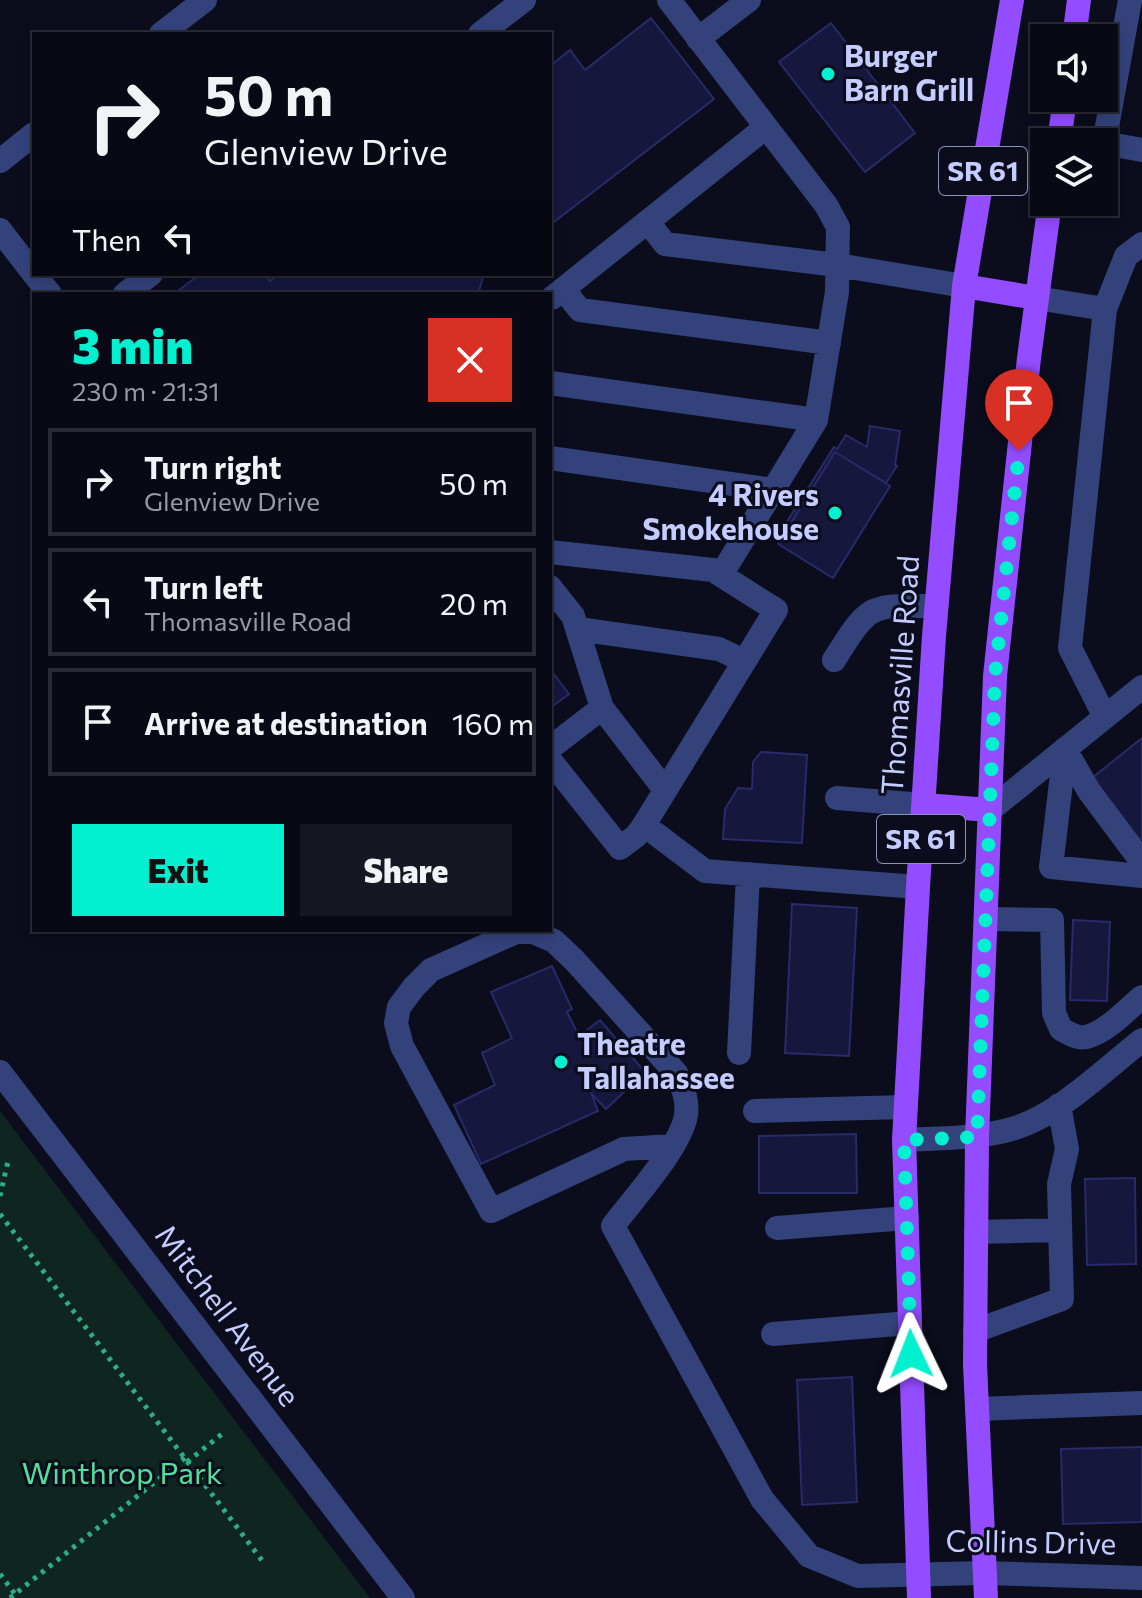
<!DOCTYPE html>
<meta charset="utf-8">
<style>
:root{--surface:#080915;--page:#161722;--text:#f1f3f6;--muted:#989aa0;--line:#292a34;--accent:#00f0d0}
body{margin:0;font-family:Commissioner,sans-serif;background:var(--page);color:var(--text);height:100vh;display:flex;flex-direction:column;font-size:30px;white-space:nowrap}
*{box-sizing:border-box;margin:0}
p{font-size:26px;color:var(--muted)}
.icon{flex:none;width:44px;height:44px;fill:none;stroke:currentColor;stroke-width:2;stroke-linecap:round;stroke-linejoin:round}
.map{position:relative;flex:1;overflow:hidden}
.drawer{position:absolute;left:32px;top:292px;width:520px;height:640px;display:flex;flex-direction:column;background:var(--surface);border-radius:0px;box-shadow:0 4px 12px #0003,0 0 0 2px var(--line)}
.drawer>*{flex:none}
.guide{position:absolute;left:32px;top:32px;width:520px;height:244px;border-radius:0px;box-shadow:0 4px 12px #0003,0 0 0 2px var(--line);background:#080915;color:var(--text);overflow:hidden}
.tools{position:absolute;left:1030px;top:24px;display:grid;gap:16px}
.tools a{display:grid;place-items:center;width:88px;height:88px;border-radius:0px;background:var(--surface);box-shadow:0 4px 12px #0003,0 0 0 2px var(--line);font-size:40px}
.pin{position:absolute;display:grid;place-items:center;width:68px;height:68px;color:#fff;margin:-82px -34px;border-radius:50% 50% 50% 0;rotate:-45deg;box-shadow:0 0 8px #0007}
.pin .icon{rotate:45deg}
.me{position:absolute;width:88px;margin:-44px;rotate:358deg;stroke-linejoin:round;filter:drop-shadow(0 0 6px #0008)}
.turn{display:flex;align-items:center;gap:28px;height:168px;padding:0 40px;font-size:36px}
.turn .icon{width:104px;height:104px;stroke-width:2.5}
.turn b{display:block;font-size:56px;line-height:68px}
.then{display:flex;align-items:center;height:76px;padding:0 40px;background:#0003;gap:16px;font-size:30px}
.round{display:grid;place-items:center;flex:none;width:84px;height:84px;border-radius:0px;background:var(--page)}
.headline{display:flex;align-items:center;justify-content:space-between;height:136px;padding:0 40px}
h1{font-size:48px;font-weight:800;line-height:60px;color:var(--accent)}
.button{display:flex;gap:16px;margin-top:auto;padding:16px 40px}
.button a{flex:1;height:92px;border-radius:0px;background:var(--accent);color:#111;font-size:32px;font-weight:800;line-height:92px;text-align:center}
.button a+a{background:var(--page);color:var(--text)}
ul{padding:0;list-style:none}
li{display:flex;align-items:center;gap:24px;height:108px;margin:0 16px 12px;padding:0 24px;border:4px solid var(--line);border-radius:0px}
li div{flex:1}
li b{display:block;font-size:30px}
li em{font-style:normal}
.map>svg:first-child{display:block}
</style>
<div class="map">
<svg width="1142" height="1598" viewBox="0 0 1142 1598">
<rect width="100%" height="100%" fill="#0b0c1c"/>
<path fill="#0e261f" d="M0,1111L370,1598H0Z"/>
<path fill="#16173d" stroke="#282a6a" stroke-width="2" d="M651,18L714,99L550,225V66L570,50L585,70Z
M831,23L915,133L865,172L779,62Z
M200,274L210,276L213,274H265L270,281L279,274H475L483,277L478,294H174Z
M870,426L900,431L895,465L897,466L886,483L835,452L780,541L776,539L834,447L837,449L846,435L867,447Z
M835,452L890,486L833,578L778,544Z
M550,669L569,694L550,708Z
M1142,738V838L1140,840L1092,778Z
M761,752L807,755L802,843L723,839L725,809L738,788L752,789L753,762Z
M792,904L857,908L849,1056L785,1053Z
M1073,920L1110,922L1107,1001L1070,1000Z
M552,966L572,1009L567,1012L579,1036L600,1020L645,1072L606,1109L591,1093L598,1111L481,1164L454,1105L495,1085L482,1053L512,1038L491,992Z
M856,1134L857,1193H759V1136Z
M1135,1178L1136,1264L1087,1265L1085,1179Z
M852,1377L857,1502L802,1505L797,1380Z
M1142,1447V1522L1063,1524L1061,1449Z"/>
<g fill="none" stroke-linecap="round" stroke-linejoin="round">
<path stroke="#2aae88" stroke-width="5" stroke-dasharray="4 6" stroke-linecap="butt" d="M0,1196L9,1157
M0,1214L264,1563
M187,1462L222,1434
M0,1574L15,1594
M10,1598L185,1458"/>
<path stroke="#34427c" stroke-width="24" d="M669,0L826,205L838,227L837,292L816,420L721,575
M1130,0L1104,143L1142,150
M161,34L205,0
M480,34L524,0
M698,39L749,0
M1060,136L1094,142
M0,161L34,134
M648,222L665,244L837,265L964,286
M0,230L34,274
M34,274L50,294
M563,289L580,310L829,343
M125,294L151,274
M552,298L766,127
M1036,298L1105,309
M550,383L816,420
M550,458L774,490
M550,552L713,570L776,610L644,825L636,836L620,848L550,760
M550,587L573,616L602,708L665,790
M578,629L719,649L744,661
M834,660C871,601 869,606 936,606
M1105,717L1070,648L1105,309L1126,256L1142,244
M550,748L602,708
M1065,749L1051,867L1142,876
M1065,749L1089,791L1142,862
M837,798L924,805
M990,810L1142,687
M644,825L705,871L918,887
M986,919L1052,920L1054,1013L1061,1029C1068,1033 1078,1039 1086,1037C1107,1032 1126,1010 1142,997
M739,1053L748,874
M0,1072L403,1598
M755,1111L906,1107
M904,1140C942,1138 979,1139 1015,1128C1060,1114 1105,1069 1142,1040
M673,1146L624,1149L491,1211L402,1046L396,1023L399,1007L414,987L431,970L516,932H533L554,941L575,961L676,1073C683,1087 688,1100 686,1115C681,1147 633,1199 613,1226L762,1499L809,1556L858,1576L984,1573L1142,1578
M777,1228L907,1218
M976,1232L1060,1230
M975,1331L1062,1299L1059,1184L1067,1149L1059,1105
M773,1334L910,1323
M977,1409L1142,1403"/>
<path stroke="#934cff" stroke-width="24" d="M1074,38L1079,0
M1059,142L1065,98
M964,286L1036,298
M924,805L990,810
M919,1598L904,1140L918,887L934,636L964,286L1012,0
M986,1598L975,1365L977,1137L995,676L1029,358L1050,202"/>
</g>
<g fill="none" stroke-linecap="round" stroke-linejoin="round">
<path stroke="#00f0d0" stroke-width="14" stroke-dasharray="0 25.2" d="M911,1354L904,1140L977,1137L995,676L1019,451"/>
</g>
<g fill="#00f0d0" stroke="#0b0c1c" stroke-width="3">
<circle cx="828" cy="74" r="8"/>
<circle cx="835" cy="513" r="8"/>
<circle cx="561" cy="1062" r="8"/>
</g>
<g text-anchor="middle" stroke-width="6" stroke-linejoin="round" paint-order="stroke">
<g fill="#0b0c1c" stroke="#8d92bb" stroke-width="2">
<rect x="939" y="147" width="88" height="48" rx="6"/>
<rect x="877" y="815" width="88" height="48" rx="6"/>
</g>
<g font-size="28" font-weight="bold" fill="#c5ccff">
<text x="983" y="181">SR 61</text>
<text x="921" y="849">SR 61</text>
</g>
<g font-size="30" font-weight="bold" fill="#c5ccff" stroke="#0b0c1c" text-anchor="start">
<text x="844" y="67">Burger<tspan x="844" dy="34">Barn Grill</tspan></text>
<text x="819" y="506" text-anchor="end">4 Rivers<tspan x="819" dy="34">Smokehouse</tspan></text>
<text x="577" y="1055">Theatre<tspan x="577" dy="34">Tallahassee</tspan></text>
</g>
<g font-size="30" fill="#c5ccff" stroke="#0b0c1c">
<text transform="translate(901 675) rotate(-86)" y="10">Thomasville Road</text>
<text transform="translate(227 1316) rotate(53)" y="10">Mitchell Avenue</text>
<text transform="translate(1031 1543) rotate(1)" y="10">Collins Drive</text>
</g>
<g font-size="30" fill="#50e09b" stroke="#0b0c1c">
<text x="122" y="1484">Winthrop Park</text>
</g>
</g>
</svg>
<div class="tools">
<a><svg class="icon" aria-label="sound" viewBox="0 0 24 24"><path d="M4 9h4l5-4v14l-5-4H4zM17 9q2 3 0 6"/></svg></a>
<a><svg class="icon" aria-label="layers" viewBox="0 0 24 24"><path d="M12 4l9 5-9 5-9-5zM3 14l9 5 9-5"/></svg></a>
</div>
<div class="pin" style="left:1019px;top:451px;background:#d93025"><svg class="icon" aria-label="arrive" viewBox="0 0 24 24"><path d="M6 21V4h12l-3 4 3 4H6"/></svg></div>
<svg class="me" style="left:911px;top:1354px" viewBox="-20 -20 40 40"><path d="M0-17L14 15 0 8-14 15z" fill="#00f0d0" stroke="#fff" stroke-width="4"/></svg>
<div class="guide">
<div class="turn"><svg class="icon" aria-label="right" viewBox="0 0 24 24"><path d="M7 20v-9h11M14 6l5 5-5 5"/></svg><div><b>50 m</b>Glenview Drive</div></div>
<div class="then">Then<svg class="icon" aria-label="left" viewBox="0 0 24 24"><path d="M17 20v-9H6M10 6l-5 5 5 5"/></svg></div>
</div>
<section class="drawer">
<div class="headline"><div><h1>3 min</h1><p>230 m · 21:31</p></div><a class="round" style="background:#d93025;color:#fff"><svg class="icon" aria-label="close" viewBox="0 0 24 24"><path d="M6 6l12 12M18 6L6 18"/></svg></a></div>
<ul>
<li><svg class="icon" aria-label="right" viewBox="0 0 24 24"><path d="M7 20v-9h11M14 6l5 5-5 5"/></svg><div><b>Turn right</b><p>Glenview Drive</p></div><em>50 m</em></li>
<li><svg class="icon" aria-label="left" viewBox="0 0 24 24"><path d="M17 20v-9H6M10 6l-5 5 5 5"/></svg><div><b>Turn left</b><p>Thomasville Road</p></div><em>20 m</em></li>
<li><svg class="icon" aria-label="arrive" viewBox="0 0 24 24"><path d="M6 21V4h12l-3 4 3 4H6"/></svg><div><b>Arrive at destination</b></div><em>160 m</em></li>
</ul>
<div class="button"><a>Exit</a><a>Share</a></div>
</section>
</div>
